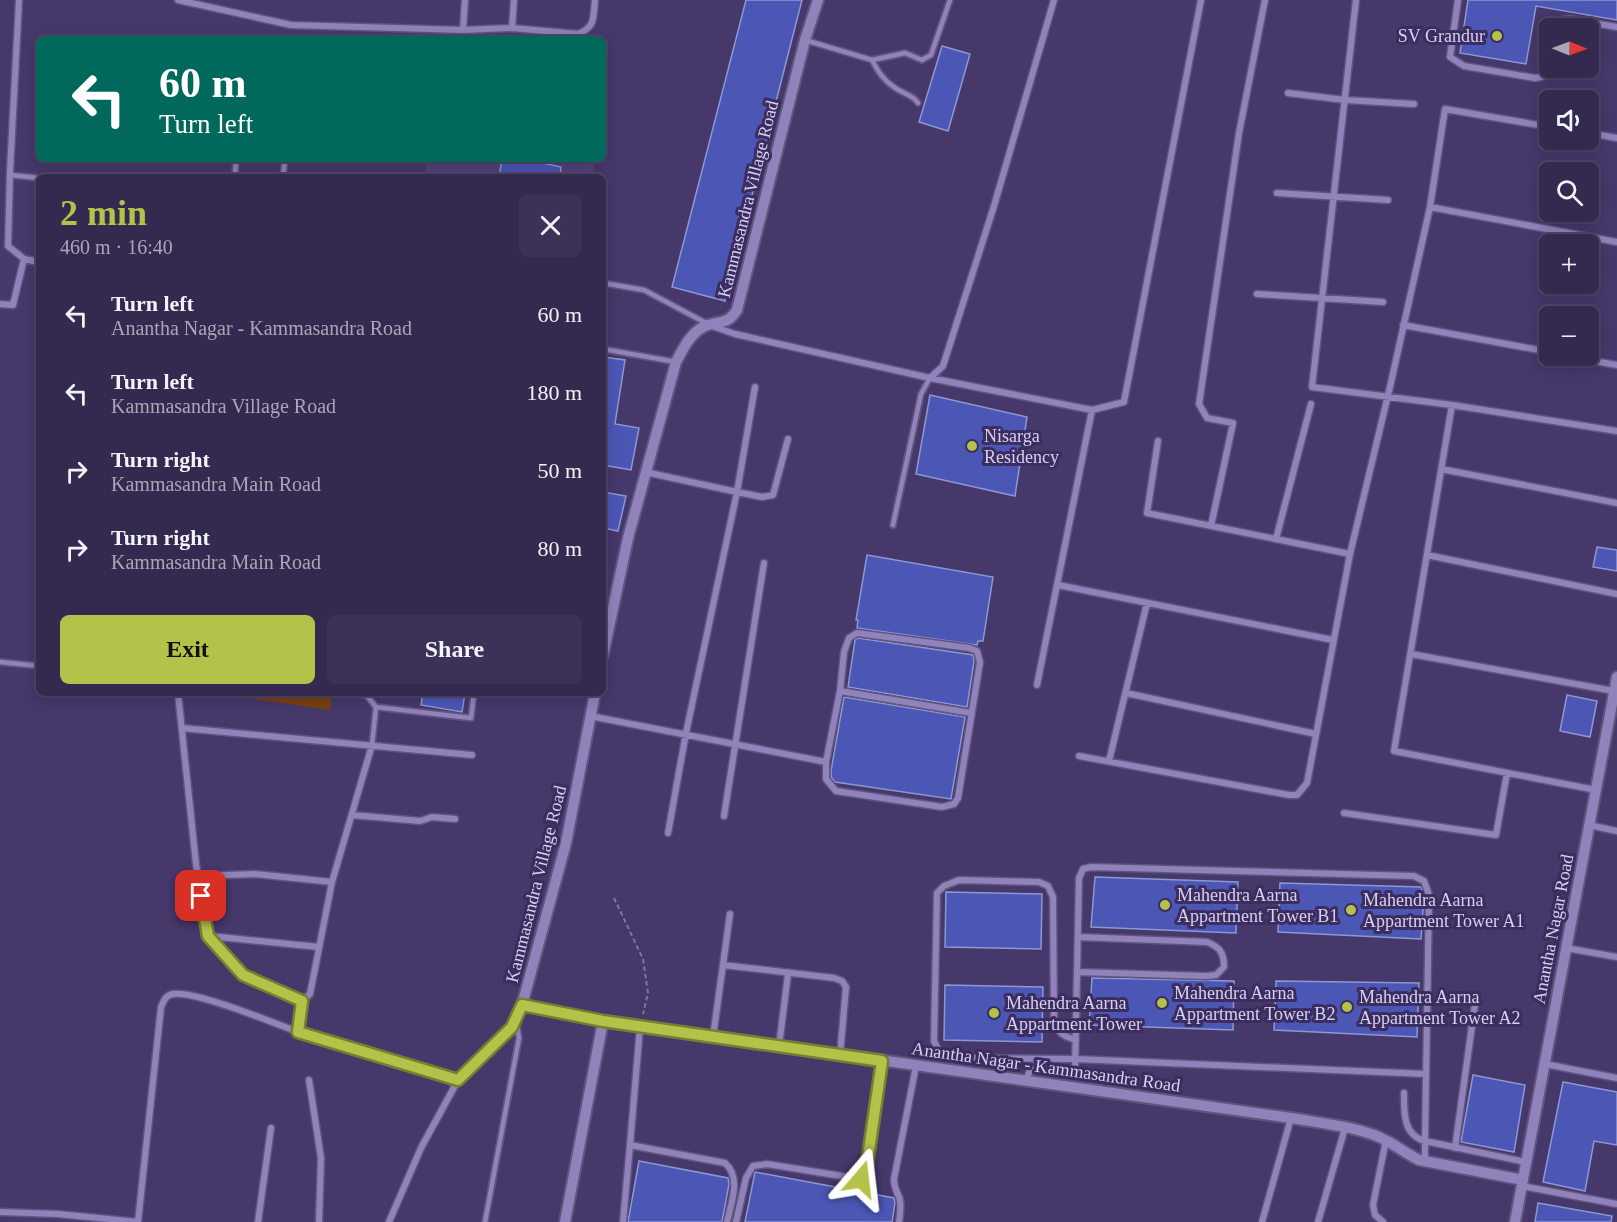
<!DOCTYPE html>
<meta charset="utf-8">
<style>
:root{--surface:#342a50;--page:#3c3257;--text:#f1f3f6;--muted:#a9a7b7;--line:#4e4667;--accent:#b5c249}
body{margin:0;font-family:"Times New Roman",serif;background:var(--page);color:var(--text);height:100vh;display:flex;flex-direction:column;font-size:22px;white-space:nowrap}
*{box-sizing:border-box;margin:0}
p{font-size:20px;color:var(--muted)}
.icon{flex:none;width:33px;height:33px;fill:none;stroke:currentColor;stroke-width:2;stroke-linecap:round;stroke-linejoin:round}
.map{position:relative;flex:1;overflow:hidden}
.drawer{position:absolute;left:36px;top:174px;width:570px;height:522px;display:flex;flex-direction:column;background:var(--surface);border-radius:9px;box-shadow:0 3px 15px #0003,0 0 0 2px var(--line)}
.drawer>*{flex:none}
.guide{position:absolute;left:36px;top:36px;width:570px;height:126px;border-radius:9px;box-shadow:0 3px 15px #0003,0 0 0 2px var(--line);background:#00695c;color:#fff;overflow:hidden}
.needle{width:39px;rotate:91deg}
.controls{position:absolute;left:1539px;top:18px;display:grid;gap:12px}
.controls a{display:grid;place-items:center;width:60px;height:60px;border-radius:9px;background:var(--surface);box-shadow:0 3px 15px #0003,0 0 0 2px var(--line);font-size:30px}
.pin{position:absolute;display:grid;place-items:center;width:51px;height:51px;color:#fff;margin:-26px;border-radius:12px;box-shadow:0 3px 9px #0006}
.me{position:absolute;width:66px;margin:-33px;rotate:17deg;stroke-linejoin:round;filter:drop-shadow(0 0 4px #0008)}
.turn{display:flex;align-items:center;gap:21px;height:126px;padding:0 24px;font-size:27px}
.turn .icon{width:78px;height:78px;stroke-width:2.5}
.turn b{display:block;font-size:42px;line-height:51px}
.round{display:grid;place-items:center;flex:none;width:63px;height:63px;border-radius:9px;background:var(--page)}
.head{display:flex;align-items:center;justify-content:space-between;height:102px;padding:0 24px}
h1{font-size:36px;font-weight:700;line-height:45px;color:var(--accent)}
.action{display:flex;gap:12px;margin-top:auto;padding:12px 24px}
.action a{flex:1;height:69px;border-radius:9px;background:var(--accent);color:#111;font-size:24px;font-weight:700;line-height:69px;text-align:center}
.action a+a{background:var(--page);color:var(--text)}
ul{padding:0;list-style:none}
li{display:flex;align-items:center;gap:18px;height:78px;padding:0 24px}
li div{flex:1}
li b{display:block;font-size:22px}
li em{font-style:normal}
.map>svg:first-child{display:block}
</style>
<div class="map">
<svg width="1617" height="1222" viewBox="0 0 1617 1222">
<rect width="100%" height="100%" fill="#46386b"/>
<path fill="#53427b" d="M428,159H595L593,177H424Z"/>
<path fill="#784012" d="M236,693H332L330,710L235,696Z"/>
<path fill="#4c56b5" stroke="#8c98d2" stroke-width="1.5" d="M746,0H802L725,301L672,287Z
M1468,0H1617V20L1536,6L1526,64L1460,53Z
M942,46L970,54L948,131L919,122Z
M502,159H525L561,167L560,177H499Z
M603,357L625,360L615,424L639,428L631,470L603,465Z
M930,395L1027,417L1015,496L916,474Z
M603,492L626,496L618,531L603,528Z
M1597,547L1617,550V571L1593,567Z
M867,555L993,577L983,641H978L977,645L857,628L858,620H856Z
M858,638L973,655L974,661L967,707L848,687L855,640Z
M423,693H465L462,712L421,705Z
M1567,695L1597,701L1590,737L1560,731Z
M844,697L965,717L951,799L835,782L831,777V771Z
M1095,877L1238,882L1236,933L1091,927Z
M1280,883L1421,887L1424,896L1421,939L1278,932Z
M946,892L1042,894L1041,949L945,947Z
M1092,978L1234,981L1233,1030L1089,1025Z
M1276,981L1419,983L1417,1037L1274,1030Z
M945,985L1043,987L1042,1042L944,1040Z
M1473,1075L1525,1085L1514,1152L1461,1142Z
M1563,1082L1617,1092V1145L1594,1141L1585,1191L1543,1182Z
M639,1161L728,1178L729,1184L722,1222H628Z
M755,1172L894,1198L895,1203L892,1222H745Z
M1538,1203L1612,1216L1611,1222H1535Z"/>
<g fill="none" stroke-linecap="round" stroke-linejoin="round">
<defs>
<path id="service" d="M805,40L872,60L905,53L922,60L931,55L950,0
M872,60C878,71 883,80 894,87C901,93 914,95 918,103
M10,175L39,178
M235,177L236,159
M283,177L285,159
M603,283L644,290L706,323
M603,349L676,362
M893,525L921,394L930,378
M0,662L39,666
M357,693L367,696L376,707L372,745
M376,707L471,718L474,693
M485,1222L519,1038L516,1020"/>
<path id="minor" d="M19,0L10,171L8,246L24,259L39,262
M178,0L291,25L463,30L512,28L578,34C596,27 593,17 595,0
M1356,0L1312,387L1452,405L1617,431
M1458,0L1450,57L1464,66L1535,78C1543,77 1549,76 1550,68
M512,28L514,0
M1558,28L1563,20L1570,19L1617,27
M463,30L465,0
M1288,93L1345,100L1414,104
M1588,133L1617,138
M1277,193L1388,200
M1430,207L1617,242
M1257,294L1383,302
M0,304L13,305L24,259
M1403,325L1550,352
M712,326L735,334L930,378L943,366L994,206L1054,0
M1568,356L1617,365
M930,378L1092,410L1124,402L1201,0
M755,387L737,492L762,497L773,495L788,439
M1452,405L1394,751L1596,790
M1158,441L1147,513L1350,554
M1441,469L1617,503
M645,472L737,492L686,733L668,833
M1211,526L1233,423L1207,418L1199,404L1239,133L1265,0
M1276,539L1311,404
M1427,555L1617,594
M1058,585L1333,640
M1411,654L1614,691
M1037,685L1092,410
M840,691L971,713
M178,693L196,864L208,936L243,975L302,1001L298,1032L458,1080
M1126,693L1316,734
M590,716L826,762L840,691L844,652L849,638L857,633L969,648L977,651L980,662L958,798L954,804L942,807L836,791L826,779V762
M182,728L472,755
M1079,756L1289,795H1297L1307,783L1350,554L1390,387L1430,207L1445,109L1550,127
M1109,761L1147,603
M1344,813L1496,835L1507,773
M352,815L420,821L432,817L455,819
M724,816L764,563
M1589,825L1617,831
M198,876L255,874L332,882
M209,936L319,947
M1566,948L1617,957
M723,965L834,978L842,981L846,987L840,1055
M1077,972L1207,976L1216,975L1224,967C1224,953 1220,947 1207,942L1078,937
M302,1001L310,994L332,882L372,745
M640,1027L630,1145L725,1163C742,1178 731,1203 727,1222
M713,1037L730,914
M1076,1040C1062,1036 1057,1032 1054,1019L1053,897L1048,886L1039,882L959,880L944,886L937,893L934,1041L939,1052L947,1058L1076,1059L1426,1074
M779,1046L788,974
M1545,1064L1617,1078
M309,1080L321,1158L319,1222
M1026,1081L1030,1070C1042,1069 1067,1074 1075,1069L1079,878L1083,869L1091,867L1414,876L1424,881L1429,895L1425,1141L1526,1162
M1404,1093C1404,1113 1403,1135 1425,1141V1161
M1455,1148L1475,1004
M1522,1186L1617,1204
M0,1212L58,1214L138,1222L161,1007C164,1000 166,995 173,994C194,990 274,1023 298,1032
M258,1222L271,1128
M389,1222L421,1148L458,1080L512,1027L522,1005
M623,1222L630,1145
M736,1222L746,1178L753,1166L767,1164L860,1179L866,1171L882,1061
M899,1222C900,1215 902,1204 899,1197C896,1190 894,1187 894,1179L916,1066
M1262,1222L1291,1118
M1318,1222L1345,1128
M1383,1222L1375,1215L1373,1205L1386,1140"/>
<path id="tertiary" d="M603,655L628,538L676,362C683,349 690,334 703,327C719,319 726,327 737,310L805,40L818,0
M595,693L566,843L522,1005L603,1021L1291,1118C1319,1123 1363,1127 1387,1141C1398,1147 1407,1154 1419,1160L1523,1180
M565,1222L603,1021
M1515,1222L1617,677"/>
</defs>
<use href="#service" stroke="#60547f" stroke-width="8"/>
<use href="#minor" stroke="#60547f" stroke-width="9"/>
<use href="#tertiary" stroke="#60547f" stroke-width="14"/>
<path stroke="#8075a0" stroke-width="2" stroke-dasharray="4.5 3" stroke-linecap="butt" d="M614,898L643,959L648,993L643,1014"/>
<use href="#service" stroke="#9082bb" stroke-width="4.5"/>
<use href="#minor" stroke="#9082bb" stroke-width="6"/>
<use href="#tertiary" stroke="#9082bb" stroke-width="10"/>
</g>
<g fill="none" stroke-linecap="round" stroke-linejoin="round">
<defs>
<path id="route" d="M201,896L208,936L243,975L302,1001L298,1032L458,1080L512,1027L522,1005L603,1021L882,1061L866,1171L861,1179"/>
</defs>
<use href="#route" stroke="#767e2f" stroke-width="15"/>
<use href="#route" stroke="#b5c249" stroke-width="10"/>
</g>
<g fill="#b5c249" stroke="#3c2d60" stroke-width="2">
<circle cx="1497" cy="36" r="6"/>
<circle cx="972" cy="446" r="6"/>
<circle cx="1165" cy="905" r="6"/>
<circle cx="1351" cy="910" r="6"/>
<circle cx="1162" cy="1003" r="6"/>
<circle cx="1347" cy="1007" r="6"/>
<circle cx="994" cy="1013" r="6"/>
</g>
<g text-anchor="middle" stroke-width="6" stroke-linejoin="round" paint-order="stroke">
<g font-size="18" fill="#d7d1f0" stroke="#3c2d60" text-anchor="start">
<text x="1485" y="42" text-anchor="end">SV Grandur</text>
<text x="984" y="442">Nisarga<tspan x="984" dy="21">Residency</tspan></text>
<text x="1177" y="901">Mahendra Aarna<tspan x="1177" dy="21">Appartment Tower B1</tspan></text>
<text x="1363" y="906">Mahendra Aarna<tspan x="1363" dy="21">Appartment Tower A1</tspan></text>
<text x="1174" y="999">Mahendra Aarna<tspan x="1174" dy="21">Appartment Tower B2</tspan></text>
<text x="1359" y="1003">Mahendra Aarna<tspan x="1359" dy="21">Appartment Tower A2</tspan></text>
<text x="1006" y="1009">Mahendra Aarna<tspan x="1006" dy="21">Appartment Tower</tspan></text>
</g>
<g font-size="18" fill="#d7d1f0" stroke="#3c2d60">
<text transform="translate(748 199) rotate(-76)" y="6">Kammasandra Village Road</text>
<text transform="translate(536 884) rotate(-76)" y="6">Kammasandra Village Road</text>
<text transform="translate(1553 929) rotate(-79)" y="6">Anantha Nagar Road</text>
<text transform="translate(1046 1067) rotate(8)" y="6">Anantha Nagar - Kammasandra Road</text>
</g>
</g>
</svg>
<div class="controls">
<a><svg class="needle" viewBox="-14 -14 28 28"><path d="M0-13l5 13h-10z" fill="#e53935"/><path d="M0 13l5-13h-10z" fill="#a9a7b7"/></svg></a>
<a><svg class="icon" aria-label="sound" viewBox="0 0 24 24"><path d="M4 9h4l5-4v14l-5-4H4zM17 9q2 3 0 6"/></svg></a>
<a><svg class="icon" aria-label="search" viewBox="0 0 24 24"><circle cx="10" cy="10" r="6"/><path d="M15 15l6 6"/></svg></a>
<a>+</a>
<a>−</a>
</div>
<div class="pin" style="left:201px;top:896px;background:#d93025"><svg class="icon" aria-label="arrive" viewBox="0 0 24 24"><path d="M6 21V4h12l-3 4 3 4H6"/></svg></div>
<svg class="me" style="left:861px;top:1179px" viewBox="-20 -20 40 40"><path d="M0-17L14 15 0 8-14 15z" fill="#b5c249" stroke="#fff" stroke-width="4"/></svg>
<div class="guide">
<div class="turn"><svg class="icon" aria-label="left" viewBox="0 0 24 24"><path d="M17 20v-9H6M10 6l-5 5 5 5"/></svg><div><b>60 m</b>Turn left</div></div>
</div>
<section class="drawer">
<div class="head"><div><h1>2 min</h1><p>460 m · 16:40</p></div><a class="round"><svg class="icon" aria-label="close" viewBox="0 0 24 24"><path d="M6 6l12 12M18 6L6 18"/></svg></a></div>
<ul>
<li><svg class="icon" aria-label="left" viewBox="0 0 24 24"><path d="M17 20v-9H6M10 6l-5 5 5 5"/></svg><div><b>Turn left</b><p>Anantha Nagar - Kammasandra Road</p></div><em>60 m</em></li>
<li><svg class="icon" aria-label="left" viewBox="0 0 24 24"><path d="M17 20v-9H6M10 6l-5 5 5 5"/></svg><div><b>Turn left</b><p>Kammasandra Village Road</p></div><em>180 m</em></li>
<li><svg class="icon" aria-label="right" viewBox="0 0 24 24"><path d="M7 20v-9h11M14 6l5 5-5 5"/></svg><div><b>Turn right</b><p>Kammasandra Main Road</p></div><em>50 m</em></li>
<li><svg class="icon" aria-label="right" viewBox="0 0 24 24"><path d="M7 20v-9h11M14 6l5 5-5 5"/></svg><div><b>Turn right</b><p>Kammasandra Main Road</p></div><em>80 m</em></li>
</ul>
<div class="action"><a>Exit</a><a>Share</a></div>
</section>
</div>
